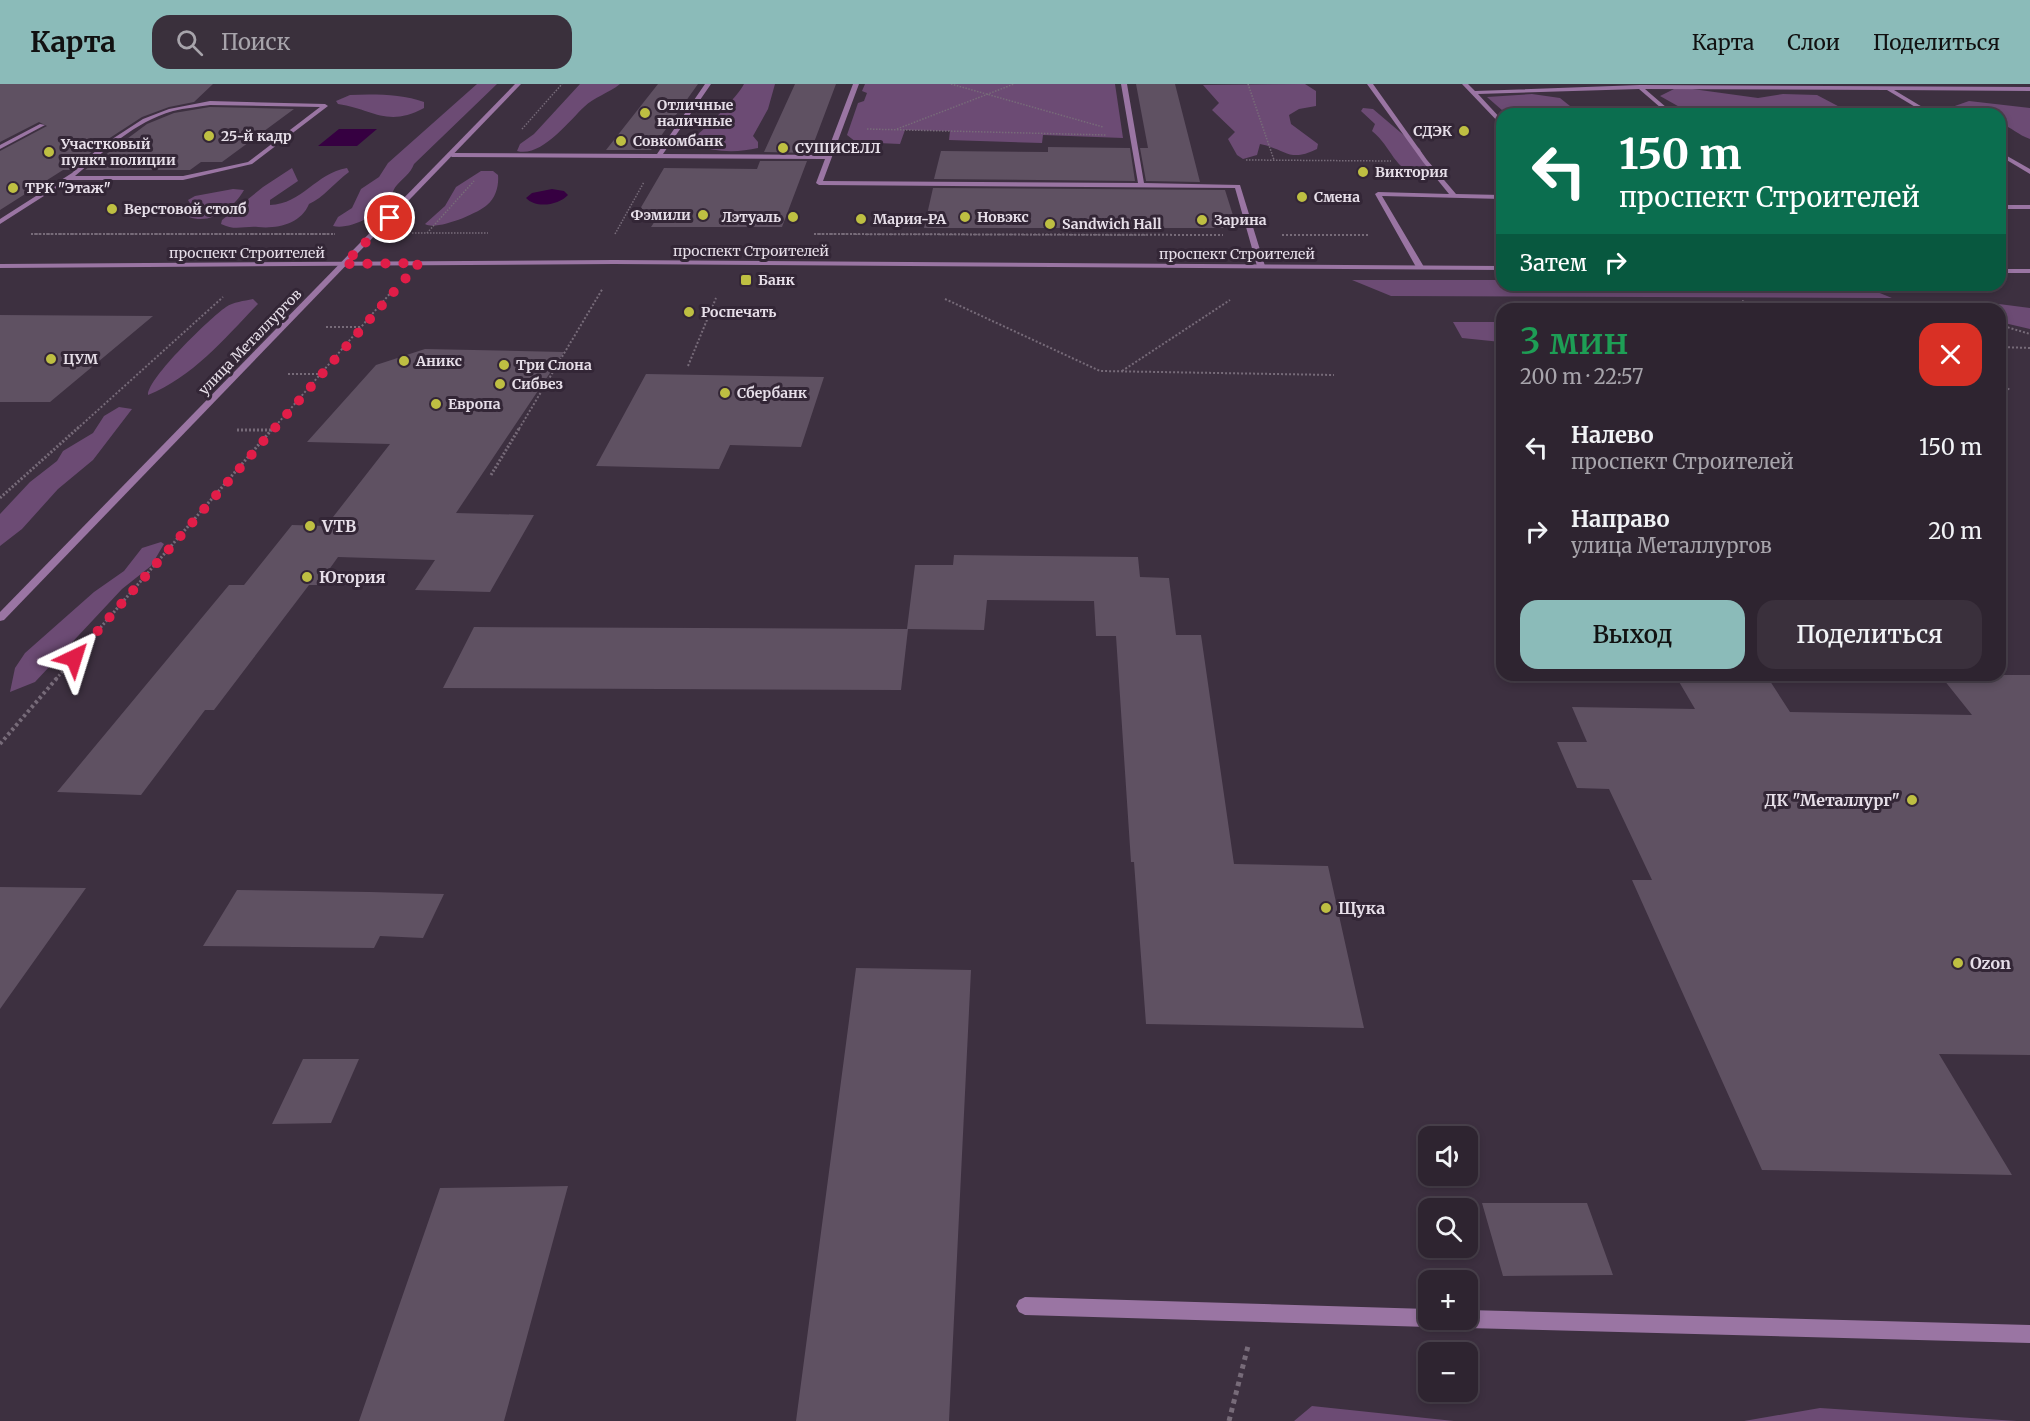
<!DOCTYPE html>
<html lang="ru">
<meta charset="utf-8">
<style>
:root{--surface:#2e2430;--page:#3a303c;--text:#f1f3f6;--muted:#a7a4ab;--line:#49414c;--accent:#8bbbb9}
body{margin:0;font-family:Merriweather,serif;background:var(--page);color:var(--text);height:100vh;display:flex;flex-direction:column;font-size:22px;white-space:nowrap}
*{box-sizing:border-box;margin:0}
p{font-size:20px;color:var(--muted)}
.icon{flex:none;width:33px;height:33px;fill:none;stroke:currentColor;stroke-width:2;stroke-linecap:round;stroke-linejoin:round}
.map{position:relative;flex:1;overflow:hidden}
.details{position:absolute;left:1496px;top:219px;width:510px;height:378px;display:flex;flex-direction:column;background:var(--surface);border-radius:18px;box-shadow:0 3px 9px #0003,0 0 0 2px var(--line)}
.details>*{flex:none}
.banner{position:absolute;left:1496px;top:24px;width:510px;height:183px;border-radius:18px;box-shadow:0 3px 9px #0003,0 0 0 2px var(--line);background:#0b6e4f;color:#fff;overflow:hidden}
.fabs{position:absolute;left:1418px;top:1042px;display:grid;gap:12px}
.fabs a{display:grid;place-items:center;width:60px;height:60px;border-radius:12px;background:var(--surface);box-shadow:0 3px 9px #0003,0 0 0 2px var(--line);font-size:30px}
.pin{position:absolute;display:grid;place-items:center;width:51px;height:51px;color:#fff;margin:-26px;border:3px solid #fff;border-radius:50%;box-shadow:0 2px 6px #0007}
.me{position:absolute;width:66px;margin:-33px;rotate:41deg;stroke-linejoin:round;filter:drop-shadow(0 0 4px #0008)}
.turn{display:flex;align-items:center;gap:21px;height:126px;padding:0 24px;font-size:27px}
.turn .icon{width:78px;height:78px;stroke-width:2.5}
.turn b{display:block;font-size:42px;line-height:51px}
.then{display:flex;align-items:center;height:57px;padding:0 24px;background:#0003;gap:12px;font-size:22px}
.round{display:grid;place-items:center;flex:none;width:63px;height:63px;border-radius:18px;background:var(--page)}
.overview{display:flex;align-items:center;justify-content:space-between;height:102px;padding:0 24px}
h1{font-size:36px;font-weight:600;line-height:45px;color:#1e9e55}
.cta{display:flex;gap:12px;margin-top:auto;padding:12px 24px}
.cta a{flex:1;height:69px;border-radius:18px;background:var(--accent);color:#111;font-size:24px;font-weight:600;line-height:69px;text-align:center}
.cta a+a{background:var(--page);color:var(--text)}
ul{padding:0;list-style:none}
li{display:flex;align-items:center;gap:18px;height:84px;padding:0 24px}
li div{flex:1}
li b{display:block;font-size:22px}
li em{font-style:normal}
header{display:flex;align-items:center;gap:36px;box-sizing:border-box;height:84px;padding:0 30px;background:var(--accent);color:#111}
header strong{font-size:28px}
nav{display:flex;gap:33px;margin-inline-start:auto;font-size:21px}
.search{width:420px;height:54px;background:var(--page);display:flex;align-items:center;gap:15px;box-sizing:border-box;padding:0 21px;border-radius:18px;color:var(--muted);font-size:22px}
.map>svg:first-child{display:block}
</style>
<header>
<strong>Карта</strong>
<div class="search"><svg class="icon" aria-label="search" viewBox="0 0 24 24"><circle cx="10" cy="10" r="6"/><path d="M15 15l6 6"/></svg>Поиск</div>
<nav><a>Карта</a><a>Слои</a><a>Поделиться</a></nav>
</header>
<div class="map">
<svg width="2030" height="1337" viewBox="0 0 2030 1337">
<rect width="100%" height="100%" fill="#3d3040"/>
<path fill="#6c4b74" d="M477,0H497L414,80C410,90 404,93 397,101C392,106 392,114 388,119C377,131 350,146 333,142L338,133L352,124L361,105L379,93L388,79Z
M580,0H620C609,9 594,13 584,23C569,37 541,74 517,67L520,60L534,50Z
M744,0H775L768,25L753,52L758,58V64C737,69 714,68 694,61L691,57L694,53C706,45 738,12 744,0Z
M865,0H1115L1123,54L1043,51L1042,59L949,56L950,47L905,46L900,60L856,58L847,51L858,19L864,17L867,9L862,7Z
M1305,0L1316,7V22L1299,25L1289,31L1291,40L1318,60L1317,65C1289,79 1286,65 1260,60L1257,71L1243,75L1237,71L1228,55L1235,48L1212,26L1219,19L1203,1Z
M1678,3L1758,14L1783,10L1817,11L1853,30H1692L1660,12Z
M1532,10L1560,14L1580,30H1502L1503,27L1487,13Z
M350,11C373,10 402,10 424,18V24C387,44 373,25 338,20L336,17Z
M1969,17L2030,24V55C2018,51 2012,43 2000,40V30H1961L1953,26L1952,23Z
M1363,24L1373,25L1420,65L1430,91L1424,95C1392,85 1393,64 1372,47L1375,40L1361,27Z
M292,84L298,97L270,116V121C302,120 316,89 347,84L349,88C335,98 323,114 309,120C301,140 277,145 258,143C243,142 235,147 221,140L222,136L263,103Z
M481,87H493L498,91C499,101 496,114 487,121C477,130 436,147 425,140L445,122L456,103Z
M233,105L244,106C234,124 211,141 189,133L188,129L193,124L188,116L195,112Z
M1352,196H1501L1502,201H1860L1892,214L1391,212Z
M253,215L258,220C225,254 193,293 148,311C147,295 210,234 226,223C233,218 244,217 253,215Z
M1999,220L2030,224V245L2000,238V225H1973Z
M1453,238H1501V258L1462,254Z
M119,323L132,325L93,376L58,405L22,445L0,462V430L30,398L57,377L63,367L93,349L104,332Z
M161,458L164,460L151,482L122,505L35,598L10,608L15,584L25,569L94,508L124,487L142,464Z
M1312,1322L1454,1337H1294Z
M1820,1324L2017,1337H1744Z"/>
<path fill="#360041" d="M339,45H377L357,62H318Z
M552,105L564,107L568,111C559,121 536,125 526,114L532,109Z"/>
<path fill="#5f5162" d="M0,0H213L194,18L169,23L142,33L99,61L72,86H63L0,126V67L47,42L39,38L0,58Z
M658,0H698L651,66H606Z
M795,0H836L810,69L764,68Z
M1136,0H1175L1200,98L1146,97L1140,64H1148Z
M210,23L294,25L222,78H201L190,86H85L147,40L174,29Z
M1048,63L1130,64L1135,97L934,95L941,67L1048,68Z
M760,77H807L782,143H651L655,137H633L664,84L757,85Z
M933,104L1225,106L1237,144H924Z
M0,231L153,232L50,318H0Z
M425,265L564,268L456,429L534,431L490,508L415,506L435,476L338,473L318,501H309L214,626H205L141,711L57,708L229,501H244L292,441L326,442L390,360L307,358L376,281Z
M646,290L824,293L801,363L730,361L719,385L596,382Z
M954,471L1138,473L1140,493L1169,494L1176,551H1201L1234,780L1328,782L1364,944L1146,940L1134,778H1131L1116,552H1096L1094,517L987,516L984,546L908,545L901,606L443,604L474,543L907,545L915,481H953Z
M1940,591H2030V971L1939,970L2012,1091L1762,1086L1632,796H1652L1609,705L1577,704L1557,658H1587L1572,623L1695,625L1678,596L1770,597L1790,628L1972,631Z
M0,803L86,804L0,925Z
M237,806L370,808L444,810L423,854L380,852L374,864L203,862Z
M856,884L971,886L949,1337H796Z
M303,975H359L331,1039L272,1040Z
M568,1102L504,1337H359L440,1104Z
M1482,1119H1587L1613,1191L1503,1192Z"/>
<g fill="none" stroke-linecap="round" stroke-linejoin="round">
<path stroke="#776b79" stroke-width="1.5" stroke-dasharray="1.5 1.5" stroke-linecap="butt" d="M951,0L1103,43
M1248,0L1274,76
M522,45L562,0
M867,45L1106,51
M897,45L1014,0
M1246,76L1391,77
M412,149H488
M427,149L474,97
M31,150H335
M615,150L644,98
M814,150L1148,151"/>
<path stroke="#776b79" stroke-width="2" stroke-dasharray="2 2" stroke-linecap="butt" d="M31,150H335
M814,150L1223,151
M1282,151H1370
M945,215L1100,287L1334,291
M1742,217L1765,225
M1925,218L1949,225
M2000,241L2030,250
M326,243H361
M2000,263L2030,264
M688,282L716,214
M1122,287L1230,216
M288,290H320
M2000,302L2011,306
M77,345L223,213
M273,345L393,206
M519,345L603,204"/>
<path stroke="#776b79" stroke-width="3" stroke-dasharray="2 2" stroke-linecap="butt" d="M237,346H271
M491,391L520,343
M0,414L79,343
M56,595L274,343"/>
<path stroke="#776b79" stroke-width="4" stroke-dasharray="3 3" stroke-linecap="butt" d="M0,660L57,594
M1338,826H1367"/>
<path stroke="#776b79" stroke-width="5" stroke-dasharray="4.5 4.5" stroke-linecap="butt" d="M1229,1337L1248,1262"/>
<path fill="#9a75a3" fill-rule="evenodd" d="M705,0H711L663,70L826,71L853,0H859L823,97L1138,99L1121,0H1127L1144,99L1240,101L1265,182L1261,184L1257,182L1235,104L819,101L816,99L825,75L452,73L449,71L452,69L657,70Z
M1367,0H1373L1427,76L1456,110L1502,111V115L1382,112L1424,183L1422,184L1416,183L1375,110L1378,108L1449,110L1423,78Z
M1462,0H1468L1475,7L1640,1L2030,3V7L1894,6L1934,30H1927L1887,6L1645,5L1674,30H1668L1639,5L1478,10L1502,36V42Z
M210,17L325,20L328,22L252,80L183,96H69L0,140V135L72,89L100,63L143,35L169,25ZM210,21L320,23L248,78L183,92H75C105,67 134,38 173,27C185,24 198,23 210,21Z
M40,40L45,41L0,65V61Z
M2000,68L2030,85V90L2000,72Z
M2000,121H2030V125H2000Z
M1025,1213L1428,1225V1236H1436L1434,1240L1428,1243L1025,1231L1019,1228L1016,1222L1019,1216Z
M1467,1226L2030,1241V1259L1467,1244L1461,1241L1459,1236H1467Z"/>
<path fill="#9a75a3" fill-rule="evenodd" d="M515,0H521L4,536L0,537V528Z"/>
<path fill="#9a75a3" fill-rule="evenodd" d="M614,176L1502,182V186L614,180L0,184V180Z
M2000,185H2030V189H2000Z"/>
</g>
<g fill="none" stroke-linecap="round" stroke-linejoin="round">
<path stroke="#e11d48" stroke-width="10" stroke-dasharray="0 18" d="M74,574L419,179L344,180L390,134"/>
</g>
<g fill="#bebf42" stroke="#332636" stroke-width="2">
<circle cx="645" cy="29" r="6"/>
<circle cx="1464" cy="47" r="6"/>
<circle cx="209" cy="52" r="6"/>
<circle cx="621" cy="57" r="6"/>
<circle cx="783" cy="64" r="6"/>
<circle cx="49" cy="68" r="6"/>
<circle cx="1363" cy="88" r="6"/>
<circle cx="13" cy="104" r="6"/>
<circle cx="1302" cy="113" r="6"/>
<circle cx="112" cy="125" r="6"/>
<circle cx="703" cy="131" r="6"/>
<circle cx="793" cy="133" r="6"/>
<circle cx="965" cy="133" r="6"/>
<circle cx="861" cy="135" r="6"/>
<circle cx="1202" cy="136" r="6"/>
<circle cx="1050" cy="140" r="6"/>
<rect x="740" y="190" width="12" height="12" rx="3"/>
<circle cx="689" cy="228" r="6"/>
<circle cx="51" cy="275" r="6"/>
<circle cx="404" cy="277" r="6"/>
<circle cx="504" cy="281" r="6"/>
<circle cx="500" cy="300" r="6"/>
<circle cx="725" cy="309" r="6"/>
<circle cx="436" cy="320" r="6"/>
<circle cx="310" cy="442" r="6"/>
<circle cx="307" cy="493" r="6"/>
<circle cx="1912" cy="716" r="6"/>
<circle cx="1326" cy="824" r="6"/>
<circle cx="1958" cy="879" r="6"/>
</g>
<g text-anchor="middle" stroke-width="6" stroke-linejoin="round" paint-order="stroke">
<g font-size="14" font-weight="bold" fill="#e6dee8" stroke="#332636" text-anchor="start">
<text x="657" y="26">Отличные<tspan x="657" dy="16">наличные</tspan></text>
<text x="1452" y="52" text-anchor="end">СДЭК</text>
<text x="221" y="57">25-й кадр</text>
<text x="633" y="62">Совкомбанк</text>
<text x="61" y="65">Участковый<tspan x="61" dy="16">пункт полиции</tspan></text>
<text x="795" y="69">СУШИСЕЛЛ</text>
<text x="1375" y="93">Виктория</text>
<text x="25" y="109">ТРК "Этаж"</text>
<text x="1314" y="118">Смена</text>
<text x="124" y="130">Верстовой столб</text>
<text x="691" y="136" text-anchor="end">Фэмили</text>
<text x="781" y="138" text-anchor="end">Лэтуаль</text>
<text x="977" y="138">Новэкс</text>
<text x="873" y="140">Мария-РА</text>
<text x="1214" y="141">Зарина</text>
<text x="1062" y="145">Sandwich Hall</text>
<text x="758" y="201">Банк</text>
<text x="701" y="233">Роспечать</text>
<text x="63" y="280">ЦУМ</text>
<text x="416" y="282">Аникс</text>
<text x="516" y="286">Три Слона</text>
<text x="512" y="305">Сибвез</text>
<text x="737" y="314">Сбербанк</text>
<text x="448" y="325">Европа</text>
</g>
<g font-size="14" fill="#e6dee8" stroke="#332636">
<text x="751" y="172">проспект Строителей</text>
<text x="247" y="174">проспект Строителей</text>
<text x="1237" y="175">проспект Строителей</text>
<text transform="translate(250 258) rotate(-46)" y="5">улица Металлургов</text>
</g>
<g font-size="16" font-weight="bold" fill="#e6dee8" stroke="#332636" text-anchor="start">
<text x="322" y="448">VTB</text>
<text x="319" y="499">Югория</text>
<text x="1900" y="722" text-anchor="end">ДК "Металлург"</text>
<text x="1338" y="830">Щука</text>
<text x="1970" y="885">Ozon</text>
</g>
</g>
</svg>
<div class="fabs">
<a><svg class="icon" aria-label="sound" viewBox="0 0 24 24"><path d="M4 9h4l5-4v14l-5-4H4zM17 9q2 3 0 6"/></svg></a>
<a><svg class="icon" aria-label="search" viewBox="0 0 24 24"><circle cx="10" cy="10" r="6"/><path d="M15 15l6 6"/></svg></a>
<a>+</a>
<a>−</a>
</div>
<div class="pin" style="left:390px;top:134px;background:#d93025"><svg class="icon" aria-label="arrive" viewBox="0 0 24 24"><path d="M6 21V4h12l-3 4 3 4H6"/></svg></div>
<svg class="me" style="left:74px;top:574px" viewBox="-20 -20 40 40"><path d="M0-17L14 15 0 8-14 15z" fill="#e11d48" stroke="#fff" stroke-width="4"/></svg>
<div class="banner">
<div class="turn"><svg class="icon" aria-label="left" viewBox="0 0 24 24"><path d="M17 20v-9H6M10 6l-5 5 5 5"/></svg><div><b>150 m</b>проспект Строителей</div></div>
<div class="then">Затем<svg class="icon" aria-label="right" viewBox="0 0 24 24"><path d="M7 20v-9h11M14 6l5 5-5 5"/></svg></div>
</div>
<section class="details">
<div class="overview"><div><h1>3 мин</h1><p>200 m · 22:57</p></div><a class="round" style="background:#d93025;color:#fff"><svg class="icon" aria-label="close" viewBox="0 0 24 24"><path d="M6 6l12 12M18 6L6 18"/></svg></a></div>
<ul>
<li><svg class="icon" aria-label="left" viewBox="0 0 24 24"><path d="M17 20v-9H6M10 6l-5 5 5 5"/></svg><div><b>Налево</b><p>проспект Строителей</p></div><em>150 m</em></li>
<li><svg class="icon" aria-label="right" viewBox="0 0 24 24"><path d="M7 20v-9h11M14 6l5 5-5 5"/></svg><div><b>Направо</b><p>улица Металлургов</p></div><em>20 m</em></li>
</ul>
<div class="cta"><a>Выход</a><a>Поделиться</a></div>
</section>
</div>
